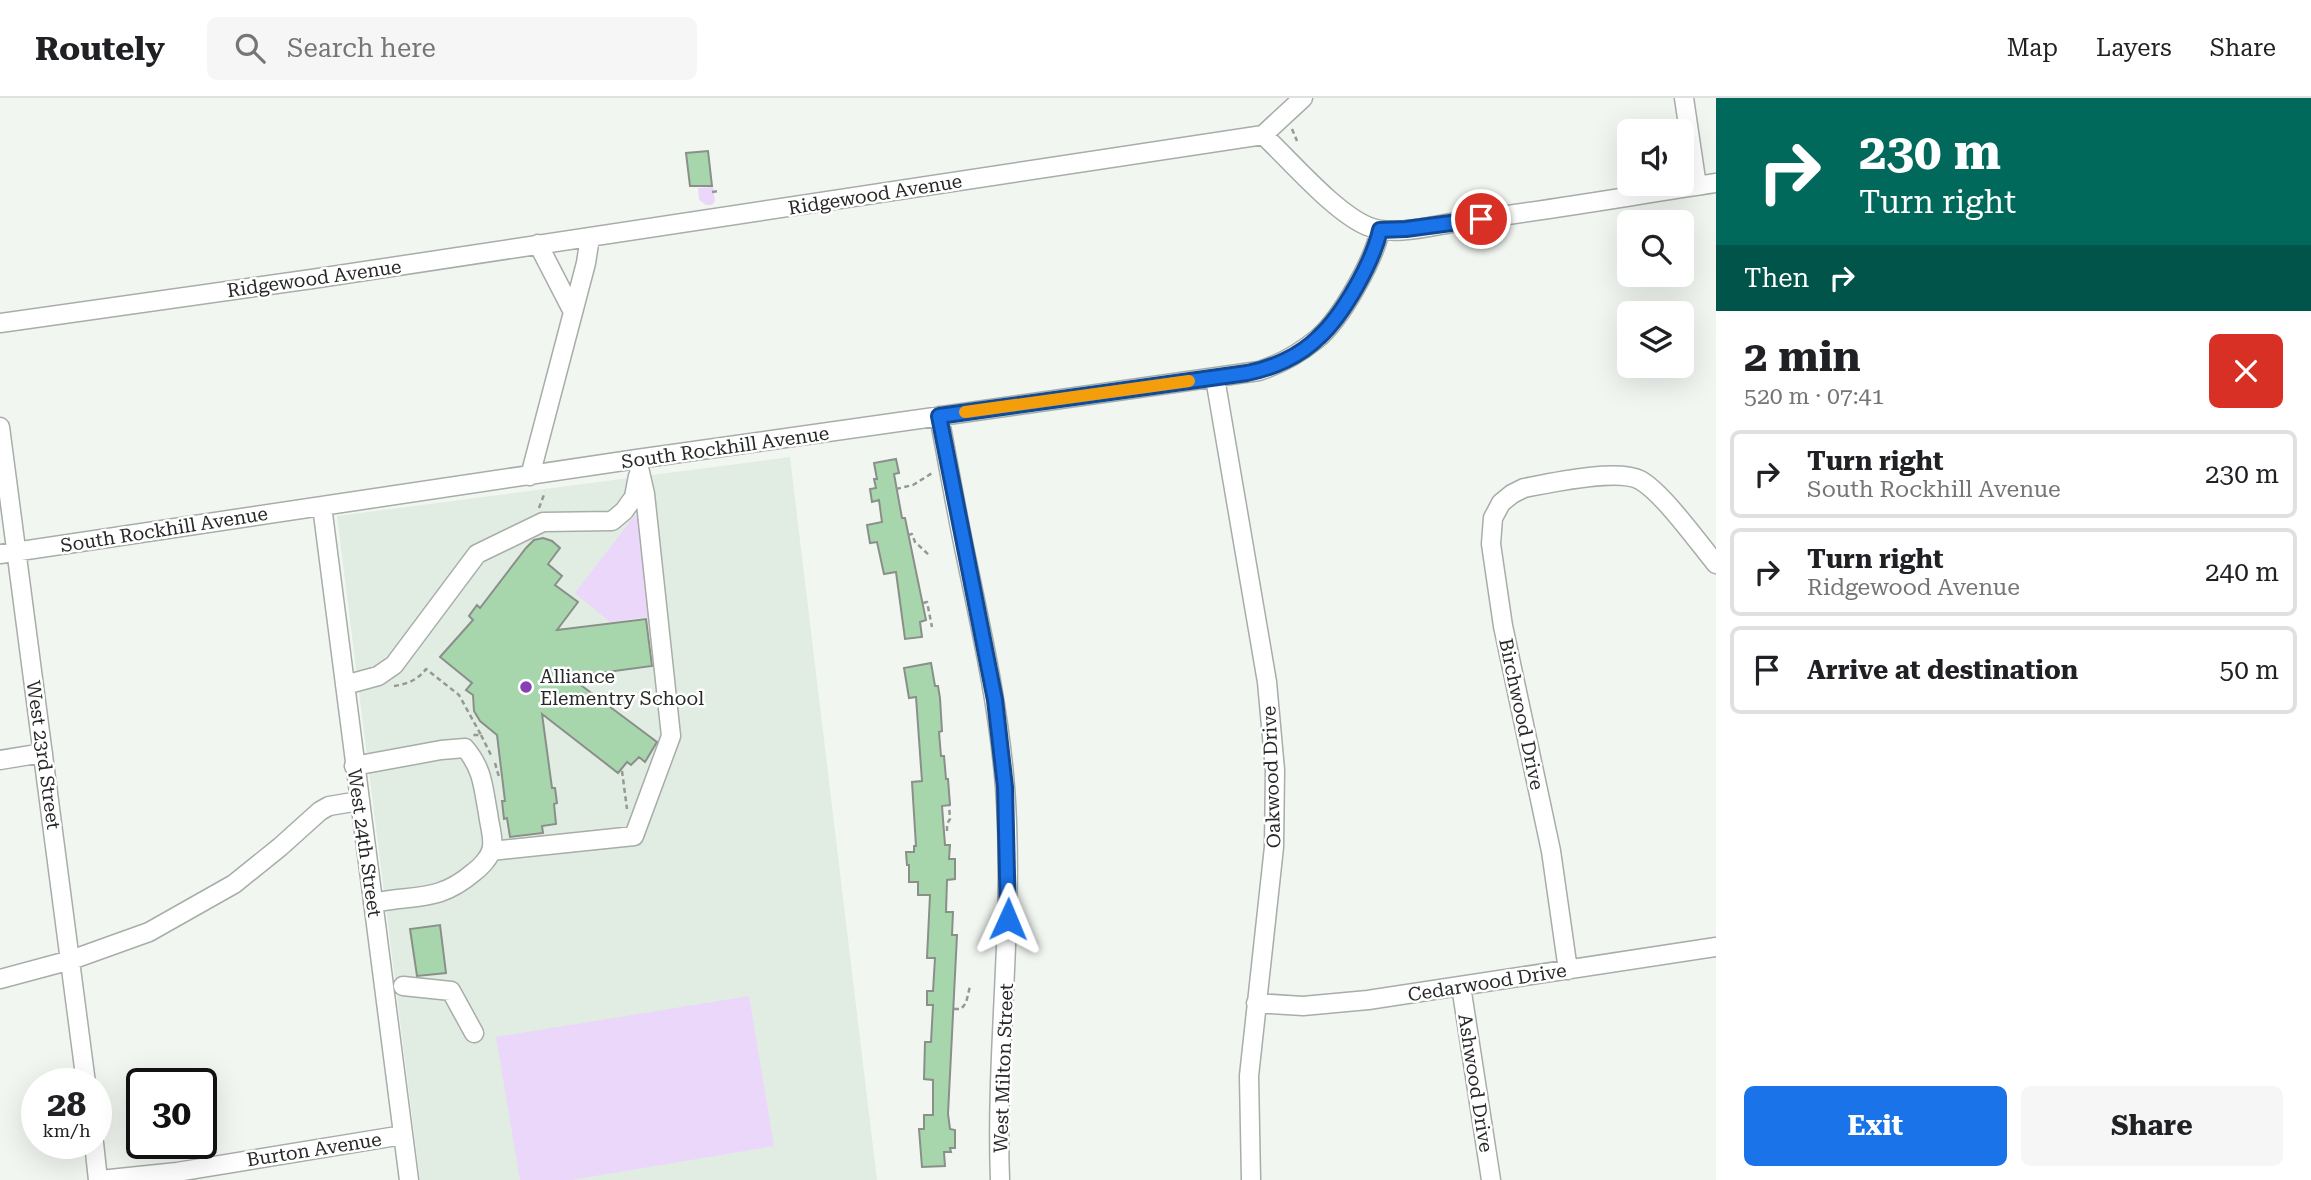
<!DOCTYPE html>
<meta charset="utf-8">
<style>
:root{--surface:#fff;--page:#f6f6f6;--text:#202124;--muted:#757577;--line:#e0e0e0;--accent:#1a73e8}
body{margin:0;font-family:"Roboto Serif",serif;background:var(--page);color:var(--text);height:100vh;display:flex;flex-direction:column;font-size:26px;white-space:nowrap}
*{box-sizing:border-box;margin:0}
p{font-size:23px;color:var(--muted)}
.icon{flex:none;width:38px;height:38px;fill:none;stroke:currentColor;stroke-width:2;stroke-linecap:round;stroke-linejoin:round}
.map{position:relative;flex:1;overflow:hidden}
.drawer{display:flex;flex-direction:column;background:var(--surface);width:595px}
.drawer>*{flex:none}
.hud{background:#00695c;color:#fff;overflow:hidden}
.tools{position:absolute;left:1617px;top:21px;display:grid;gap:14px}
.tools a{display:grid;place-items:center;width:77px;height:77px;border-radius:10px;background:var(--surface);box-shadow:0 7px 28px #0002;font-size:35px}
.speed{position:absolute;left:21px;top:970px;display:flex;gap:14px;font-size:35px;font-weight:700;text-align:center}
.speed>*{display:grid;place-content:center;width:91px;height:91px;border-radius:50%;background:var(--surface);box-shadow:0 7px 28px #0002;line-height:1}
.speed small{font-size:18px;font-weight:400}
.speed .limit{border:4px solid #111;border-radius:10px;background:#fff;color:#111}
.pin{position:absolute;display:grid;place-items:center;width:60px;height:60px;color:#fff;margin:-30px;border:4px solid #fff;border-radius:50%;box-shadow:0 2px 7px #0007}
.me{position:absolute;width:77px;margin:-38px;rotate:1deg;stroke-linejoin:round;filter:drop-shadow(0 0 5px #0008)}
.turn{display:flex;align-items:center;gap:24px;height:147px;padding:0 28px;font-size:32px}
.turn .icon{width:91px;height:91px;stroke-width:2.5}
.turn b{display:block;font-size:49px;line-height:60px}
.then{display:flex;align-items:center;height:66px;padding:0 28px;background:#0003;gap:14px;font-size:26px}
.round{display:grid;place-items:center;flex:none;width:74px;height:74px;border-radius:10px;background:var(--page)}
.overview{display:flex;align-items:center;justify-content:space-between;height:119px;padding:0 28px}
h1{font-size:42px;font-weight:700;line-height:52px}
.button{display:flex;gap:14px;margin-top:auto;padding:14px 28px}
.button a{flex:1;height:80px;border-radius:10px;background:var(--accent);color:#fff;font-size:28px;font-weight:700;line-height:80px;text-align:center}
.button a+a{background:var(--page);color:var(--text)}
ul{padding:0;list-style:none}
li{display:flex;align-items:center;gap:21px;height:88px;margin:0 14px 10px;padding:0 14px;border:4px solid var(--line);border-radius:10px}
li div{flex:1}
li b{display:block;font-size:26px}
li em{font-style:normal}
header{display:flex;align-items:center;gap:42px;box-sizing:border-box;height:98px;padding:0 35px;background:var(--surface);border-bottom:2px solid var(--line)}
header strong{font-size:33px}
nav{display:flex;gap:38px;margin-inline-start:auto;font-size:24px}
.search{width:490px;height:63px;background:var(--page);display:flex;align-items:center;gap:18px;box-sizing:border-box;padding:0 24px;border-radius:10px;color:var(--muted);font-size:26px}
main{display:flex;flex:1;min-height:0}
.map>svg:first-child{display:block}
</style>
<header>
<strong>Routely</strong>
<div class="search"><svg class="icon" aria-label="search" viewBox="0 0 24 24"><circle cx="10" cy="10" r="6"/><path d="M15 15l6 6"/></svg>Search here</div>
<nav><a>Map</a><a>Layers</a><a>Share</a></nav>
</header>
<main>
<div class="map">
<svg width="1716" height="1082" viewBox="0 0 1716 1082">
<rect width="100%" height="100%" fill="#f1f6f1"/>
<path fill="#e1ede2" d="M790,359L877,1082H420L337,418Z"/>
<path fill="#ebd7fa" d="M713,89L715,103L712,107H706L699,102L698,90Z
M635,417L641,421L653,518L610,524L575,495Z
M749,898L774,1048L571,1082H520L496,939Z"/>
<path fill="#a7d6ad" stroke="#8a8f8a" stroke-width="2" d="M708,53L712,88H690L686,55Z
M896,361L899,375L894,376L902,420H905L926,522L920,524L922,539L905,541L896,474L884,476L877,444L870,445L867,427L882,424L879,402L872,404L870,391L876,390L874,381H877L874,365Z
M543,440L552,443L560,450L548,466L562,478L555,487L578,504L557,532L646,521L652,568L570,579L657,644L645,664L639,659L631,667L627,664L618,675L542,616L552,690H555L557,705L554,706L556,726L542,728L543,735L510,739L507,720L504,721L502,703H505L497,637L480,623L474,613L473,597L466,592L472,585L440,559L473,522L469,518L477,507L480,510L526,450L534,442Z
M931,565L935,588H938L940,600L942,633L939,634L941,658H944L946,681H948L950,707L942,708L945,747H950L949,761H955V781L947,782L946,814H953L952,837H957L948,1016L950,1031L955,1032V1050H950L951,1054H944L945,1068L922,1069L919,1031H924V1017H933V982L924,981L925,944H931L933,907H927V893H933L935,860H927L930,797H918V784H909V767H907L906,754H914V748H916L912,684L922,683L916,599L909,600L904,570Z
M440,827L446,875L417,878L410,831Z"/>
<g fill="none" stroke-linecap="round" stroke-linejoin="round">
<defs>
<path id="minor" d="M1684,0L1697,88
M1263,37C1291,63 1333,113 1367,128C1393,139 1431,128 1457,124C1544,113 1630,98 1716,85
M1263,37L1303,0
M538,146L573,214
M0,225L312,181L1263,37
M1215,280L1267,584L1275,672L1274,749L1249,978L1251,1082
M939,318C948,365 956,412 966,459C982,535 999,611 1005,689C1015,820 995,951 1000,1082
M0,329L86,985
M530,378L586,165L590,139
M322,408L409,1082
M0,456L637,361L1259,273C1281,266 1300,255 1317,241C1341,221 1374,162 1380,132
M345,587L378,578L394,567L477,456L543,424L612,423L624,413L634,399L638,378
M0,662L43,655
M354,668L441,652L465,650C483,671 483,689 488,715C489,726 495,743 491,753C489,760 480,770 474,774C438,805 415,796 373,805
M491,753L634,738L671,638L645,396L637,361
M1568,872L1551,753L1503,528L1491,446L1493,420L1501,405L1512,396L1524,390C1550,385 1618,370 1640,382C1662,394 1698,444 1716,466
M0,881L71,862L149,834L234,786L280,749L320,713L329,708L359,703
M403,888L451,893L474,935
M1461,888L1491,1082
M1256,905L1303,908L1368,902L1716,849
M94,1045L98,1082
M100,1082L177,1074L403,1037"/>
</defs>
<use href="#minor" stroke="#a7ada8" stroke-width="21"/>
<path stroke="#959995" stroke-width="2.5" stroke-dasharray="5 3.5" stroke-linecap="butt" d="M1292,31L1297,43
M712,94L718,93
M896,391L913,387L934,374
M539,410L545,394
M908,437L912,436L915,444L929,457
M923,505L927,504L932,529
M394,588C407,586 418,582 426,571L459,597L481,637H473
M481,637L492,659
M495,665L499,679
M622,673L627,711
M947,733V726L950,721L949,707
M954,911H961L966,905L970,888"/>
<use href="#minor" stroke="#fff" stroke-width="18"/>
</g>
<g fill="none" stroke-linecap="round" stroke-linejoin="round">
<defs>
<path id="route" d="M1008,821L1005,689L995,602L939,318L1247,275C1273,270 1300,258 1319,239C1343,217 1373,164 1380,132L1406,131L1481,121"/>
</defs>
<use href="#route" stroke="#114b97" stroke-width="18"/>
<use href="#route" stroke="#1a73e8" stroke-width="12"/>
<path stroke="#f59e0b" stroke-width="12" d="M965,314L1189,283"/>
</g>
<circle fill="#873fb1" stroke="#fff" stroke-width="2.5" cx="526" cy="589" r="7"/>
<g text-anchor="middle" stroke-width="5" stroke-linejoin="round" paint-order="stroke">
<g font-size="19" fill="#272927" stroke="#fff">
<text transform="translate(875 96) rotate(-9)" y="7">Ridgewood Avenue</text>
<text transform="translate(314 180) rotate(-8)" y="7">Ridgewood Avenue</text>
<text transform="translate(725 349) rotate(-8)" y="7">South Rockhill Avenue</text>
<text transform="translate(164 431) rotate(-9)" y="7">South Rockhill Avenue</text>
<text transform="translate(1522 616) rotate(78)" y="7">Birchwood Drive</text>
<text transform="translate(44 657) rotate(82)" y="7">West 23rd Street</text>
<text transform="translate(1271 679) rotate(-92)" y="7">Oakwood Drive</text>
<text transform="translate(365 745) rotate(82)" y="7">West 24th Street</text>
<text transform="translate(1487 884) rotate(-9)" y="7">Cedarwood Drive</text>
<text transform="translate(1003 970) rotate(-88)" y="7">West Milton Street</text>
<text transform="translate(1476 985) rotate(81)" y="7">Ashwood Drive</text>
<text transform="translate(314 1051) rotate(-9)" y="7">Burton Avenue</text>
</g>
<g font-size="19" fill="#272927" stroke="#fff" text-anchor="start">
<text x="540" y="585">Alliance<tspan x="540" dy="22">Elementry School</tspan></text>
</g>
</g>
</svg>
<div class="tools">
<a><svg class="icon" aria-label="sound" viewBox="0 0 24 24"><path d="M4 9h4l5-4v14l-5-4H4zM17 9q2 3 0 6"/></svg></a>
<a><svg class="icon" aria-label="search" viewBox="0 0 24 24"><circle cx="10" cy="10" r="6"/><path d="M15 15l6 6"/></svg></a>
<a><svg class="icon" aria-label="layers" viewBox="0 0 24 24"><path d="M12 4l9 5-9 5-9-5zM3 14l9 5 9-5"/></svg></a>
</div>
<div class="speed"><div>28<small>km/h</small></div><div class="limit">30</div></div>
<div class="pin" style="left:1481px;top:121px;background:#d93025"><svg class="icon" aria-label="arrive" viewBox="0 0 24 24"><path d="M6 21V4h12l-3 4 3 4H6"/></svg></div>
<svg class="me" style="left:1008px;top:821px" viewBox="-20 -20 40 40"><path d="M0-17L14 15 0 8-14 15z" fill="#1a73e8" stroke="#fff" stroke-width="4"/></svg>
</div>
<section class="drawer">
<div class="hud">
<div class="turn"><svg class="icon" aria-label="right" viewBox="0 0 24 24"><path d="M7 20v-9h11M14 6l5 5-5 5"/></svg><div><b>230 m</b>Turn right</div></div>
<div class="then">Then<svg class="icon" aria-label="right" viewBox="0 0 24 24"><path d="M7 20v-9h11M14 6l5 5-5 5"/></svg></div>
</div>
<div class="overview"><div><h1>2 min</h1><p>520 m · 07:41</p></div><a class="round" style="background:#d93025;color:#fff"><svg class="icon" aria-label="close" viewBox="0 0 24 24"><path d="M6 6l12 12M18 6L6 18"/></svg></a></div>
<ul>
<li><svg class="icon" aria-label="right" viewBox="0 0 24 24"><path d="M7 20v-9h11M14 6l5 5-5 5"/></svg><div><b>Turn right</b><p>South Rockhill Avenue</p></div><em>230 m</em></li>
<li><svg class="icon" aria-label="right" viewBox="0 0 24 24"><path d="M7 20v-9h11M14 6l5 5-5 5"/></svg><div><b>Turn right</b><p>Ridgewood Avenue</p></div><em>240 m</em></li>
<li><svg class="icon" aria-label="arrive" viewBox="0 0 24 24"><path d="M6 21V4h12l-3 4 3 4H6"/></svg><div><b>Arrive at destination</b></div><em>50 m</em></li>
</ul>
<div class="button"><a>Exit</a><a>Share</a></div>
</section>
</main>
